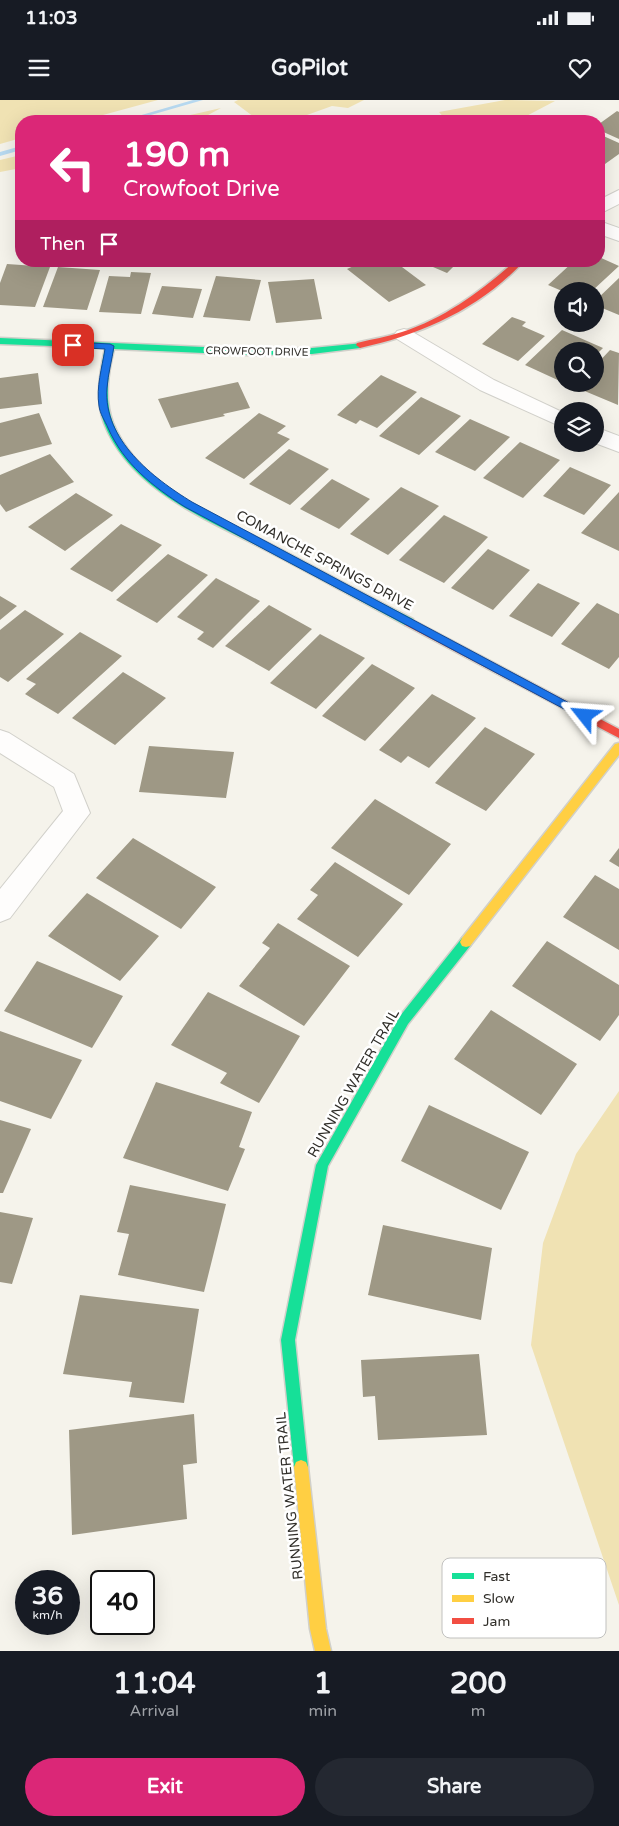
<!DOCTYPE html>
<style>
:root{--surface:#171b24;--page:#242831;--text:#f1f3f6;--muted:#9ea1a6;--accent:#db2777}
body{margin:0;font-family:"Varela Round",sans-serif;background:var(--page);color:var(--text);height:100vh;display:flex;flex-direction:column;font-size:19px;white-space:nowrap}
*{box-sizing:border-box;margin:0}
p{font-size:16px;color:var(--muted)}
.icon{flex:none;width:28px;height:28px;fill:none;stroke:currentColor;stroke-width:2;stroke-linecap:round;stroke-linejoin:round}
.map{position:relative;height:1551px;overflow:hidden}
.details{display:flex;flex-direction:column;background:var(--surface);flex:1}
.details>*{flex:none}
.banner{position:absolute;left:15px;top:15px;width:590px;height:152px;border-radius:20px;box-shadow:0 5px 20px #0002;background:#db2777;color:#fff;overflow:hidden}
.fabs{position:absolute;left:554px;top:182px;display:grid;gap:10px}
.fabs a{display:grid;place-items:center;width:50px;height:50px;border-radius:50%;background:var(--surface);box-shadow:0 5px 20px #0002;font-size:25px}
.speed{position:absolute;left:15px;top:1470px;display:flex;gap:10px;font-size:25px;font-weight:700;text-align:center}
.speed>*{display:grid;place-content:center;width:65px;height:65px;border-radius:50%;background:var(--surface);box-shadow:0 5px 20px #0002;line-height:1}
.speed small{font-size:12px;font-weight:400}
.speed .limit{border:2px solid #111;border-radius:8px;background:#fff;color:#111}
.pin{position:absolute;display:grid;place-items:center;width:42px;height:42px;color:#fff;margin:-21px;border-radius:10px;box-shadow:0 2px 8px #0006}
.me{position:absolute;width:55px;margin:-28px;rotate:298deg;stroke-linejoin:round;filter:drop-shadow(0 0 4px #0008)}
.turn{display:flex;align-items:center;gap:18px;height:105px;padding:0 25px;font-size:22px}
.turn .icon{width:65px;height:65px;stroke-width:2.5}
.turn b{display:block;font-size:35px;line-height:42px}
.then{display:flex;align-items:center;height:48px;padding:0 25px;background:#0003;gap:10px;font-size:19px}
.eta{display:flex;justify-content:space-evenly;align-items:center;height:85px;text-align:center}
.eta b{font-size:30px;font-weight:800;line-height:35px}
.action{display:flex;gap:10px;margin-top:auto;padding:10px 25px}
.action a{flex:1;height:58px;border-radius:30px;background:var(--accent);color:#fff;font-size:20px;font-weight:800;line-height:58px;text-align:center}
.action a+a{background:var(--page);color:var(--text)}
.status{display:flex;justify-content:space-between;align-items:center;height:35px;padding:0 25px;background:var(--surface);direction:ltr}
.status svg{height:14px;fill:currentColor}
header{display:flex;justify-content:space-between;align-items:center;height:65px;padding:0 25px;background:var(--surface);font-size:22px;font-weight:800}
.map>svg:first-child{display:block}
</style>
<div class="status"><b>11:03</b><svg viewBox="0 0 49 12"><path d="M0 12V9h3v3zM5 12V6h3v6zM10 12V3h3v9zM15 12V0h3v12zM26 1h20v11H26zM47 4h2v5h-2z"/></svg></div>
<header><svg class="icon" aria-label="menu" viewBox="0 0 24 24"><path d="M4 6h16M4 12h16M4 18h16"/></svg>GoPilot<svg class="icon" aria-label="heart" viewBox="0 0 24 24"><path d="M12 20l-8-8c-3-5 5-10 8-4 3-6 11-1 8 4z"/></svg></header>
<div class="map">
<svg width="619" height="1551" viewBox="0 0 619 1551">
<rect width="100%" height="100%" fill="#f5f3eb"/>
<path fill="#f0e2b3" d="M0,0H158L81,21H21V38L0,44Z
M238,0H364L348,8L332,6L307,15L258,20L234,2Z
M505,0L555,1L517,21H447L439,12Z
M221,8L197,21H164Z
M21,55V68L0,72V60Z
M619,991V1505L531,1245L543,1143L576,1054Z"/>
<g fill="none" stroke-linecap="round" stroke-linejoin="round">
<path fill="#b7d9f0" fill-rule="evenodd" d="M193,0H203L130,21H121Z
M21,46V50L0,56V52Z"/>
</g>
<path fill="#9e9885" d="M617,11L619,12V39L599,30V24Z
M599,34L619,43V54L605,64L599,61Z
M599,157L619,166L592,191H576L570,189L562,191L548,185L574,161H599Z
M365,161H394L426,185L389,202L347,169Z
M419,161H459L447,173Z
M7,164L50,167L35,207L0,205V183Z
M58,167L100,170L87,210L43,207Z
M131,172L151,173L141,214L99,212L109,176L130,177Z
M216,176L261,180L250,221L203,217Z
M619,178V215L595,205V201Z
M314,179L322,219L276,223L268,182Z
M162,186L202,189L193,218L152,214Z
M512,217L526,222L522,226L545,236L518,261L482,244Z
M562,230L603,248L595,256V251H562V282L525,265Z
M610,250L619,253L618,305L575,287L578,284H595V266Z
M38,273L42,304L0,309V278Z
M381,275L417,292L377,328L360,320L356,324L337,315Z
M238,282L250,308L223,314L225,316L171,328L158,299Z
M421,297L461,316L419,355L379,336Z
M39,313L52,344L0,357V323Z
M259,313L286,326L277,333L290,339L244,379L205,358Z
M470,319L510,337L475,371L435,352Z
M520,342L560,360L523,398L483,378Z
M289,349L329,369L290,405L249,384Z
M50,354L74,382L6,412L0,404V375Z
M570,367L611,385L584,415L543,396Z
M332,379L370,399L339,429L300,409Z
M401,387L439,406L388,455L350,434Z
M619,392V451L581,433Z
M76,393L113,415L65,451L28,427Z
M444,415L488,437L444,483L399,460Z
M121,424L162,445L112,492L70,469Z
M488,449L530,470L493,510L451,488Z
M168,454L208,475L157,523L116,500Z
M216,478L260,501L213,548L197,539L204,532L177,517Z
M538,483L580,503L552,537L509,516Z
M0,496L17,506L0,520Z
M597,503L619,514V557L609,569L561,544Z
M269,505L312,529L269,571L225,546Z
M25,510L64,534L8,582L0,577V530Z
M80,532L122,556L58,614L25,594L36,584L26,579Z
M320,534L365,558L316,609L270,583Z
M372,564L415,588L365,641L322,616Z
M123,572L166,598L115,645L72,618Z
M432,594L476,618L429,668L408,656L401,663L379,650Z
M485,627L535,654L486,711L435,683Z
M149,646L234,652L226,698L139,692Z
M375,699L451,744L409,795L331,748Z
M133,738L216,787L181,829L96,778Z
M619,748V767L609,761Z
M335,762L403,804L358,857L297,819L318,795L310,790Z
M595,775L619,789V850L563,817Z
M87,793L159,836L120,881L48,836Z
M278,823L350,866L304,926L239,886L270,848L262,843Z
M547,841L619,885V915L600,941L512,886Z
M37,861L123,896L92,948L4,911Z
M208,892L300,936L259,1003L220,983L227,973L171,945Z
M491,910L577,964L541,1015L454,959Z
M0,931L82,960L51,1019L0,1001Z
M156,982L252,1012L239,1047L245,1049L228,1091L123,1058Z
M429,1005L529,1052L501,1110L401,1061Z
M0,1020L31,1029L3,1093H0Z
M130,1085L226,1104L204,1192L118,1175L129,1134L117,1132Z
M0,1112L33,1118L12,1184L0,1182Z
M383,1125L492,1148L481,1220L368,1195Z
M80,1195L199,1209L184,1303L129,1297L132,1282L63,1274Z
M479,1254L487,1335L378,1340L375,1296L363,1297L361,1260Z
M194,1314L197,1363L183,1365L187,1419L72,1435L69,1330Z"/>
<g fill="none" stroke-linecap="round" stroke-linejoin="round">
<defs>
<path id="street" d="M619,90V104L599,114V100Z
M599,121L619,128V141L599,134Z
M404,229L411,231L494,280L562,312V327L480,290L397,239L394,235L397,231Z
M595,327L619,336V352L595,343Z
M0,630L9,633L74,674L90,713L10,818L0,822V789L63,711L54,687L0,653Z"/>
<path id="fast" d="M0,238L248,249L312,248L363,243L364,245L360,248L312,254L248,255L114,249C108,273 104,299 113,323C139,388 225,420 282,450C326,473 369,497 413,519L414,522L413,525H405C362,502 319,478 275,455C214,422 131,393 104,323C95,299 100,273 105,248L0,244Z
M466,837L470,838L472,842L470,846L408,924L328,1066L295,1240L308,1367L306,1372L301,1374L296,1372L294,1367L281,1240L316,1065L400,916L462,838Z"/>
<path id="slow" d="M619,643V655L470,846L466,847L462,846L460,842L462,838L615,644Z
M301,1360L306,1362L308,1367L326,1529L331,1551H315L310,1529L294,1367L296,1362Z"/>
<path id="jam" d="M515,161H524C481,208 421,235 360,248L356,245L357,243C372,239 387,237 402,232C445,218 481,191 515,161Z
M409,518L619,629V638L405,525L404,522Z"/>
</defs>
<use href="#street" stroke="#d1d0ca" stroke-width="2"/>
<use href="#fast" stroke="#d1d0ca" stroke-width="3"/>
<use href="#slow" stroke="#d1d0ca" stroke-width="3"/>
<use href="#jam" stroke="#d1d0ca" stroke-width="3"/>
<use href="#street" fill="#fefdfc" fill-rule="evenodd"/>
<use href="#fast" fill="#16e098" fill-rule="evenodd"/>
<use href="#slow" fill="#ffcf43" fill-rule="evenodd"/>
<use href="#jam" fill="#f24e42" fill-rule="evenodd"/>
</g>
<path fill="#1a73e8" stroke="#114b97" d="M73,242L110,244L114,246C112,260 108,274 107,288C103,340 153,378 192,402L588,613V618H581L185,407C152,386 124,364 108,328C105,321 100,314 99,306C96,287 102,268 105,249L70,247V243Z"/>
<g text-anchor="middle" stroke-width="5" stroke-linejoin="round" paint-order="stroke">
<g font-size="11" fill="#312f2a" stroke="#fff">
<text transform="translate(257 251) rotate(1)" y="4">CROWFOOT DRIVE</text>
</g>
<g font-size="14" fill="#312f2a" stroke="#fff">
<text transform="translate(325 460) rotate(28)" y="5">COMANCHE SPRINGS DRIVE</text>
<text transform="translate(353 983) rotate(-60)" y="5">RUNNING WATER TRAIL</text>
<text transform="translate(289 1396) rotate(-96)" y="5">RUNNING WATER TRAIL</text>
</g>
</g>
<rect x="442" y="1458" width="164" height="80" rx="8" fill="#fff" stroke="#c1c1bf" stroke-width="1"/>
<rect x="452" y="1473" width="22" height="6" fill="#16e098"/>
<rect x="452" y="1495" width="22" height="7" fill="#ffcf43"/>
<rect x="452" y="1518" width="22" height="6" fill="#f24e42"/>
<g font-size="14" fill="#312f2a">
<text x="483" y="1481">Fast</text>
<text x="483" y="1503">Slow</text>
<text x="483" y="1526">Jam</text>
</g>
</svg>
<div class="fabs">
<a><svg class="icon" aria-label="sound" viewBox="0 0 24 24"><path d="M4 9h4l5-4v14l-5-4H4zM17 9q2 3 0 6"/></svg></a>
<a><svg class="icon" aria-label="search" viewBox="0 0 24 24"><circle cx="10" cy="10" r="6"/><path d="M15 15l6 6"/></svg></a>
<a><svg class="icon" aria-label="layers" viewBox="0 0 24 24"><path d="M12 4l9 5-9 5-9-5zM3 14l9 5 9-5"/></svg></a>
</div>
<div class="speed"><div>36<small>km/h</small></div><div class="limit">40</div></div>
<div class="pin" style="left:73px;top:245px;background:#d93025"><svg class="icon" aria-label="arrive" viewBox="0 0 24 24"><path d="M6 21V4h12l-3 4 3 4H6"/></svg></div>
<svg class="me" style="left:585px;top:616px" viewBox="-20 -20 40 40"><path d="M0-17L14 15 0 8-14 15z" fill="#1a73e8" stroke="#fff" stroke-width="4"/></svg>
<div class="banner">
<div class="turn"><svg class="icon" aria-label="left" viewBox="0 0 24 24"><path d="M17 20v-9H6M10 6l-5 5 5 5"/></svg><div><b>190 m</b>Crowfoot Drive</div></div>
<div class="then">Then<svg class="icon" aria-label="arrive" viewBox="0 0 24 24"><path d="M6 21V4h12l-3 4 3 4H6"/></svg></div>
</div>
</div>
<section class="details">
<div class="eta">
<div><b>11:04</b><p>Arrival</p></div>
<div><b>1</b><p>min</p></div>
<div><b>200</b><p>m</p></div>
</div>
<div class="action"><a>Exit</a><a>Share</a></div>
</section>
